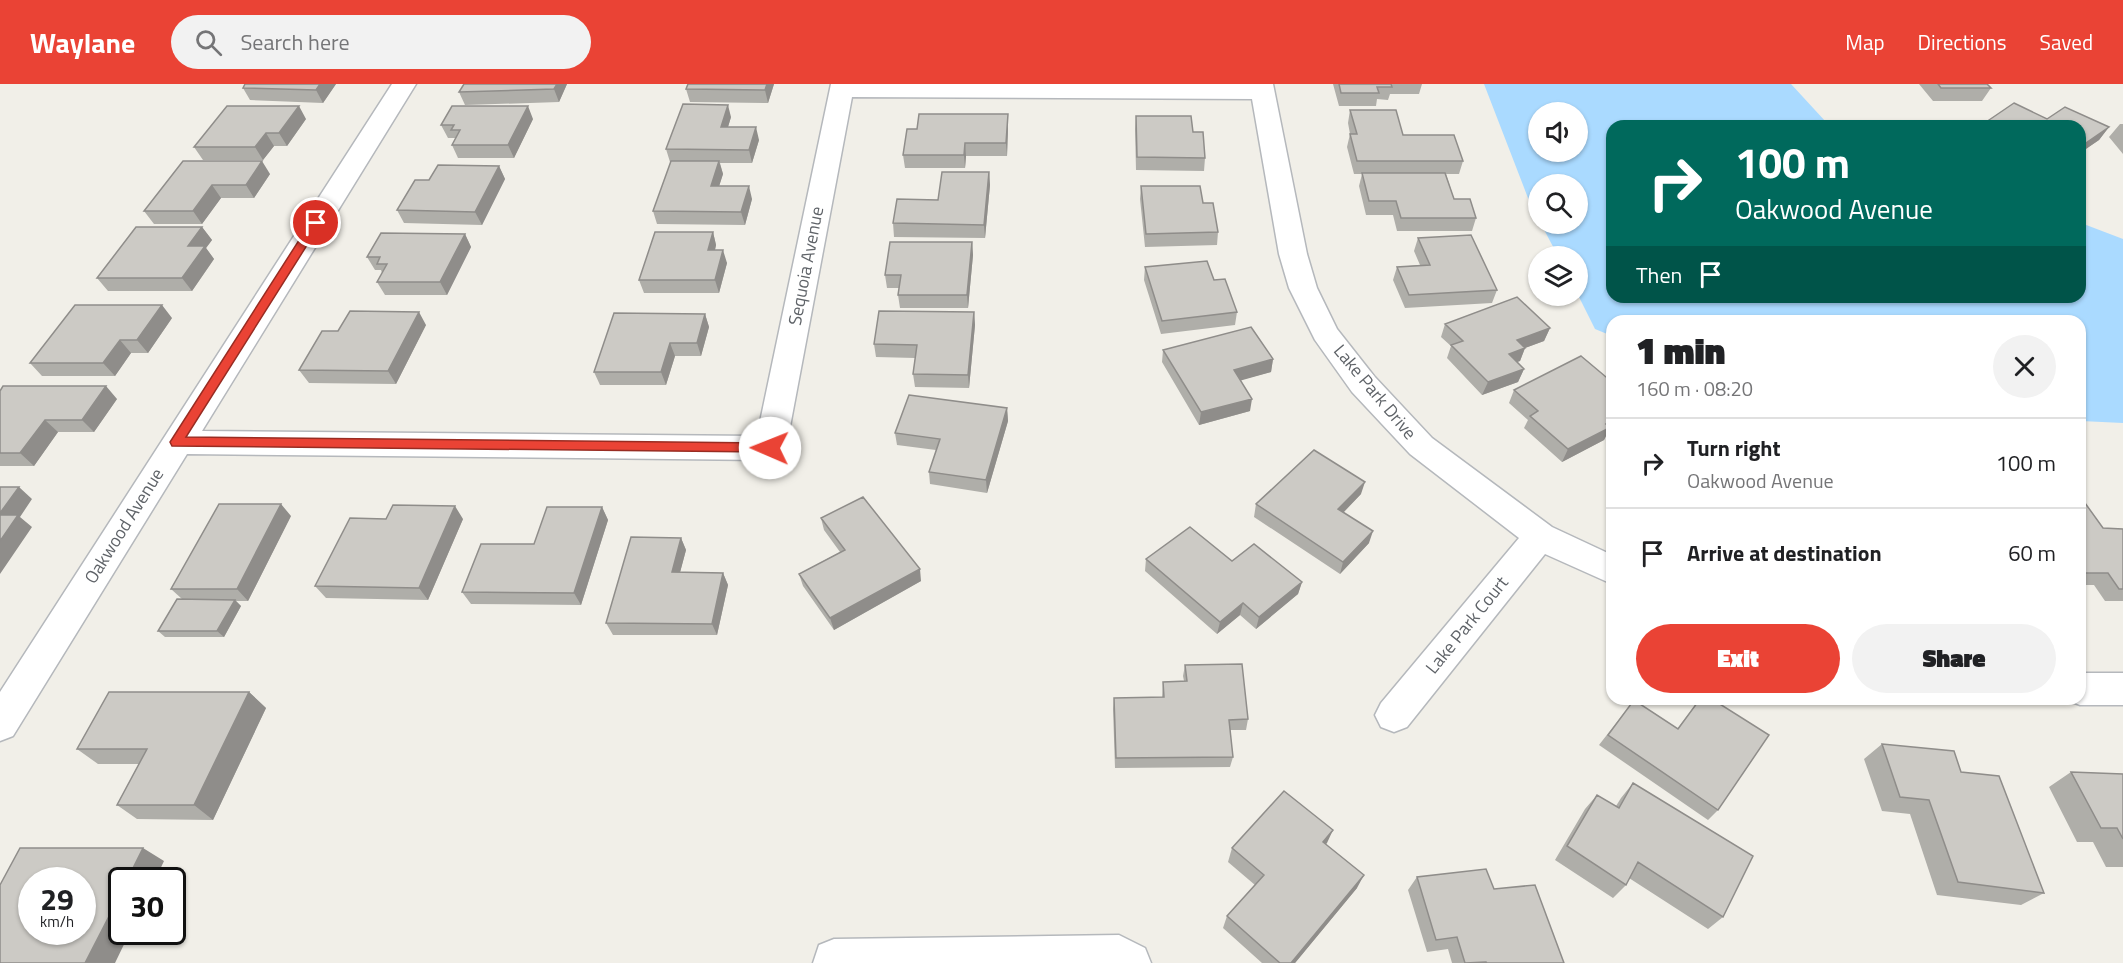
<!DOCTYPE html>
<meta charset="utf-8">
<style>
:root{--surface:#fff;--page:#f2f2f2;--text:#202124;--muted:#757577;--line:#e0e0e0;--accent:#ea4335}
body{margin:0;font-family:"Titillium Web",sans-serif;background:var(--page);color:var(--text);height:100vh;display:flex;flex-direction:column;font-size:22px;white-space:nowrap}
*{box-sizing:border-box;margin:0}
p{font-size:20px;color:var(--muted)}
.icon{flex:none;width:33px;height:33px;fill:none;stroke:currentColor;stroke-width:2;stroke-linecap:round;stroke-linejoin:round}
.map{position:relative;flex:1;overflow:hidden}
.panel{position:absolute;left:1606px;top:231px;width:480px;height:390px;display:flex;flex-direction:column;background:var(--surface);border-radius:18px;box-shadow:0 2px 4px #0004}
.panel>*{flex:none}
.banner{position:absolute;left:1606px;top:36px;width:480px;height:183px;border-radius:18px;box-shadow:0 2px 4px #0004;background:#00695c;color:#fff;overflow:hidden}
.tools{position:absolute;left:1528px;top:18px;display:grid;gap:12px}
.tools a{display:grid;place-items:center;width:60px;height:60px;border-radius:50%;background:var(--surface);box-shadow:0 2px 4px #0004;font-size:30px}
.speed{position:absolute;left:18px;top:783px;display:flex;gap:12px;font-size:30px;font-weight:700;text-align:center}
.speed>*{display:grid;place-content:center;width:78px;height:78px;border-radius:50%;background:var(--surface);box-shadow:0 2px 4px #0004;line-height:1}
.speed small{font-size:15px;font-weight:400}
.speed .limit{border:3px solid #111;border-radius:9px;background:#fff;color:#111}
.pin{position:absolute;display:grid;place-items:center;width:51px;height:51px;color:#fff;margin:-26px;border:3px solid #fff;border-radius:50%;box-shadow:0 2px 6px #0007}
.me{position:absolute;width:66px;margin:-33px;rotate:271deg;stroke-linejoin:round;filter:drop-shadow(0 0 4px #0008)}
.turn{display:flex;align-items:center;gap:21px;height:126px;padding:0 30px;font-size:27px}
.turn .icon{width:78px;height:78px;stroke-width:2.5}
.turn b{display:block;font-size:42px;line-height:51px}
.then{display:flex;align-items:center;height:57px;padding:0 30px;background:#0003;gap:12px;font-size:22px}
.round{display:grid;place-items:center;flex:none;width:63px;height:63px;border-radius:32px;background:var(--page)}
.headline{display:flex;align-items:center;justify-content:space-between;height:102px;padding:0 30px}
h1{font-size:36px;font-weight:800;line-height:45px}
.cta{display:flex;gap:12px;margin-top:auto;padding:12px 30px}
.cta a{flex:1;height:69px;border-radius:36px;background:var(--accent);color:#fff;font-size:24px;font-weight:800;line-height:69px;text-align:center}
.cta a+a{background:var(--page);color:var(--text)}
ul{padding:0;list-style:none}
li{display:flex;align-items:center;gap:18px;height:90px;padding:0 30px;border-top:2px solid var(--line)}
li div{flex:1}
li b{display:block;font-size:22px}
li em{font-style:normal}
header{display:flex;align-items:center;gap:36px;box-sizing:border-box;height:84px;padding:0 30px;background:var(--accent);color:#fff}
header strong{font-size:28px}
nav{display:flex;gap:33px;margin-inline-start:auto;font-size:21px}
.search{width:420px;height:54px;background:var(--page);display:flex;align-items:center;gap:15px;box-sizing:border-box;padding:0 21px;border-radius:33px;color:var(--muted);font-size:22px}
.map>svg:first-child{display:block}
</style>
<header>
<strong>Waylane</strong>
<div class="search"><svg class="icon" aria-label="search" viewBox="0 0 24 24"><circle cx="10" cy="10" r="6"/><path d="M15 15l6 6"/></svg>Search here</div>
<nav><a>Map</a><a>Directions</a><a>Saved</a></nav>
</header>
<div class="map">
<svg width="2123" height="879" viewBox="0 0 2123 879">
<rect width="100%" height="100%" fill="#f1efe8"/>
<path fill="#aadaff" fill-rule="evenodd" d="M1484,0H1791L1826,38L1835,42H1612V213H2080L2081,139L2123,155V339L2081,337L2080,237H1612V252L1595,245L1578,211V172H1558L1541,140H1578V100H1539V135L1528,114ZM1539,28H1578V68H1539Z"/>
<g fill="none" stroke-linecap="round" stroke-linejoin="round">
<defs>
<path id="minor" d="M392,0H416L202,347L757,352L831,0H1273L1307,170L1317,204L1337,245L1374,292L1432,354L1552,443L1612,471V500L1545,470L1407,643L1394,648L1381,643L1375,631L1381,619L1519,454L1410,370L1352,308L1315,256L1289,204L1279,170L1252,15L852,13L786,364L781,372L770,376L187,370L13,652L0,657V608Z
M2080,589H2123V621H2080L2067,616L2080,615Z
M1119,851L1145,864L1151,879H813L819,861L834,855Z"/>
</defs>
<use href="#minor" stroke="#b5b8bc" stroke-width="3"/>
<use href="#minor" fill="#fff" fill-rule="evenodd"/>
</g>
<path fill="#afaea9" d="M336,0L323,19L250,16L243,4Z
M567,0L559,18L465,21L459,8Z
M688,0H774L768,19L690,18L686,5Z
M1333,0H1422L1419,10H1390L1388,16L1377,15L1376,22H1339Z
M1919,0H1987L1991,4L1982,17H1933Z
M1350,26L1403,51L1463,77L1459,90H1446L1454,115L1476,134L1472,147H1397L1393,131H1366L1359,102L1362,90H1354L1347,63L1350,50L1348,39Z
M1136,32L1193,48L1205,74L1204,87L1136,86L1135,45Z
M731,33L728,43L759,56L752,79H720L723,90L719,102L752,115L745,141L657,140L653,127L671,78H670L666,65Z
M306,35L287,62H274L263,76H203L194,63Z
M533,35L514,74H458L452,61L455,55V54H448L441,41Z
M2047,35L2109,43L2099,56L2080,69V42H1984L1989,36Z
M2120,40H2123V70L2109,53Z
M1008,43L1007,72H966L965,84H905L903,71Z
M183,77L270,90L254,114H221L202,140H154L144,127Z
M499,82L505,95L482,141L404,139L397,126Z
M989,88L990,101L985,154L894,153L893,139Z
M1141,102L1203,119L1218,148L1217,161L1145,163L1140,115Z
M202,143L212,156L206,164L214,175L192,207H108L97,194Z
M713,148L716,161L715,166L727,179L719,209H644L639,196Z
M465,150L471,163L447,211H385L377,198L382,189L381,186H375L367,173Z
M1418,154L1497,206L1492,219L1405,224L1393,196L1397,183L1420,181L1414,167Z
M972,158L973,171L968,224H900L898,211L899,204H887L885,191Z
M1145,183L1214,196L1237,228L1235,241L1161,250L1144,196Z
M974,228L975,241L969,304L915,303L913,290L915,274L876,273L874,260Z
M705,230L709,243L701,272H675L666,301H600L594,288Z
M172,234L148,269H131L115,292H42L30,279Z
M1445,240L1550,244L1544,257L1525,264L1520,277L1517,278L1524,285L1518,298L1482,311L1447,274L1451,262L1441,253Z
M426,241L396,300L309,299L299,286L338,247Z
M1163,266L1273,275L1271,288L1240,296L1250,327L1199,341L1162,278Z
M1612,298V345L1608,348L1604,356L1562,378L1524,344L1528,336L1509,319L1514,306Z
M0,307L117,315L94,348H58L34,382H0Z
M1007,324L1008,337L987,409L930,400L929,388L936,366L897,361L895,349Z
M1361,410L1344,428L1369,459L1340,490L1254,433L1256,420Z
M2080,412L2103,444L2123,445V517H2105L2094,501H2080Z
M602,423L608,436L581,521L471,520L462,508L534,460Z
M291,432L248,517H236L241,522L224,553H165L158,547L182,515L171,505Z
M821,434L921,497L834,546L803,502L799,490L840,468L824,446Z
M386,435H463L428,516L326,514L315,502Z
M681,454L686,466L680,488L723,489L728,501L717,551H613L606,539Z
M1146,475L1232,477L1302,498L1298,510L1256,545L1240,531L1217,550L1145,487Z
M1185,581L1248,635L1246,646H1230L1233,673L1230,683L1115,684L1113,625L1114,614L1162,613L1163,598L1184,597L1183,592Z
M249,608L266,624L213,736L137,735L117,721L139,680H98L77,665Z
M1700,615H1712L1718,726L1708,736L1599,661L1634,616L1677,645Z
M1882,660L1961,688L2044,809L2021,821L1937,811L1910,730L1882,727L1864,675Z
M2071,688L2123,690V783H2106L2093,758H2077L2049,703Z
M1633,699L1723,833L1708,845L1629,794L1626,801L1613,814L1555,776L1585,725L1597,711L1616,722L1621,714Z
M1326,760L1357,804L1295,879H1262L1223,844L1227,832L1255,801L1228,778L1232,764Z
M1417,793L1494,805L1564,879H1452L1448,865L1427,868L1408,806Z"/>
<path fill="#8f8d8a" d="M320,0H336L323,19L316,6Z
M557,0H567L559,18L554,5Z
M767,0H774L768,19L765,6Z
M728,21L731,33L724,56L721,43Z
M299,22L306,35L287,62L279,49Z
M528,22L533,35L514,74L508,61Z
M1008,30V43L1007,72L1006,59Z
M756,43L759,56L752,79L749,66Z
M2109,43L2099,56L2080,69V63Z
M266,49L274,62L263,76L255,63Z
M965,59L966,72L965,84L964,71Z
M262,77L270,90L254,114L246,101Z
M719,77L723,90L715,115L711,102Z
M499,82L505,95L482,141L475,128Z
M989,88L990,101L985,154L984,141Z
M212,101L221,114L202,140L193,127Z
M749,102L752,115L745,141L741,128Z
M202,143L212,156L206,164L214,175L192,207L182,194L188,162Z
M713,148L716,161L712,179L708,166Z
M465,150L471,163L447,211L440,198Z
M972,158L973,171L968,224L967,211Z
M723,166L727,179L719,209L715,196Z
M162,221L172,234L148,269L137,256Z
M419,228L426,241L396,300L388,287Z
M974,228L975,241L969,304L968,291Z
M705,230L709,243L701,272L697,259Z
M1550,244L1544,257L1525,264L1520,277L1503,283L1509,270L1517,256Z
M120,256L131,269L115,292L103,279Z
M670,259L675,272L666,301L661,288Z
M1273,275L1271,288L1232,299L1234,286Z
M1524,285L1518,298L1482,311L1488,298Z
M106,302L117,315L94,348L82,336Z
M1252,315L1250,327L1199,341L1201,328Z
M1007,324L1008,337L987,409L986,396Z
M45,336L58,348L34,382L20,369Z
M1612,336V345L1608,348L1604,356L1562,378L1568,365Z
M1365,398L1361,410L1335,437L1338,425Z
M19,403L32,415L20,433L32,443L0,490V429Z
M281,420L291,432L248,517L237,505Z
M455,422L463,435L428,516L419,504Z
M602,423L608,436L581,521L574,509Z
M1373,447L1369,459L1340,490L1343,478Z
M681,454L686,466L677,500L672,488Z
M920,485L921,497L834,546L830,534Z
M723,489L728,501L717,551L712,540Z
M1302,498L1298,510L1256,545L1259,533Z
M235,516L241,522L224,553L217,547Z
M1243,519L1240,531L1217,550L1220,538Z
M249,608L266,624L213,736L194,721Z
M1333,746L1327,759L1317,771L1323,758Z
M143,764L164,777L155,796H127Z
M1364,791L1357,804L1295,879H1291Z
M122,807V848H130L115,879H85Z"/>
<path fill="#cccac5" stroke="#8f8d8a" stroke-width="1.5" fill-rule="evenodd" d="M245,0H320L316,6L243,4Z
M464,0H557L554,5L459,8Z
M688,0H767L765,6L686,5Z
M1339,0H1391L1392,3H1377L1379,9H1341Z
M1938,0H1987L1991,4H1941Z
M2014,19L2047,35L2065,23L2109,43L2080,63V42H2002L1989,36Z
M683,20L728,21L721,43H756L749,66L666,65Z
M227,22H299L279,49H266L255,63H194Z
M452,22H528L508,61H452L460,46H451L454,41H441Z
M1350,26H1396L1403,51H1454L1463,77H1357L1350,50H1357Z
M919,30H1008L1006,59H965L964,71H903L907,45H917Z
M1136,32H1191L1193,48H1203L1205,74L1137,73Z
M183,77H262L246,101H212L193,127H144Z
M671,77H719L711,102H749L741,128L653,127Z
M438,81L499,82L475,128L397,126L415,96H429Z
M942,88H989L984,141L893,139L897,115L938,116Z
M1362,89H1445L1454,115H1470L1476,134H1401L1396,117H1369Z
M1141,102H1200L1203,119H1213L1218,148L1146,150Z
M136,143H202L188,162H205L182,194H97Z
M655,148H713L708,166H723L715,196H639Z
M381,149L465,150L440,198H377L387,180H377L380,173H367Z
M1471,151L1497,206L1409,211L1397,183L1430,181L1418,154Z
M890,158H972L967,211H898L901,191H885Z
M1207,177L1214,196L1225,195L1237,228L1162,237L1145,183Z
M1517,213L1550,244L1517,256L1525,264L1509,270L1524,285L1488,298L1451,261L1463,257L1445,240Z
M75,221H162L137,256H120L103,279H30Z
M350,227L419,228L388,287L299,286L322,247H338Z
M879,227L974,228L968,291L913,290L917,261L874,260Z
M614,229L705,230L697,259H670L661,288H594Z
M1251,243L1273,275L1234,286L1252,315L1201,328L1163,266Z
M1581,272L1612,298V336L1606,340L1611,343L1568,365L1530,332L1538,327L1514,306Z
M3,302H106L82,336H45L20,369H0V307Z
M909,311L1007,324L986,396L929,388L940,355L895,349Z
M1314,366L1365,398L1338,425L1373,447L1343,478L1256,420Z
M0,403H19L0,429Z
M2080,412L2103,444L2123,445V505H2119L2108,489H2080Z
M863,413L920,485L830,534L799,490L845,466L821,434Z
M219,420H281L237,505H171Z
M393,421L455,422L419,504L315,502L350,434L386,435Z
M547,423H602L574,509L462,508L481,460H534Z
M0,431H18L0,457Z
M1190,443L1232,477L1254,460L1302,498L1259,533L1243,519L1220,538L1146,475Z
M631,453L681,454L672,488L723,489L712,540L606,539Z
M177,515L235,516L217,547H158Z
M1242,580L1248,635L1229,636L1233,673L1116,674L1114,614L1164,613L1163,598L1187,597L1185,581Z
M109,608H249L194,721H117L147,665H77Z
M1700,615H1712L1769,651L1718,726L1608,651L1634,616L1678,645Z
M1882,660L1954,667L1961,688L1999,692L2044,809L1958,798L1929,716L1900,713Z
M2071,688L2123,690V755L2117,744H2101Z
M1633,699L1753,772L1723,833L1638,778L1626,801L1567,762L1597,711L1619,724Z
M1284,707L1333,746L1323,758L1364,791L1291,879H1280L1227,832L1264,791L1232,764Z
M20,764H143L127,796H122V807L85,879H0V801ZM32,796H82V848H32Z
M1486,785L1494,805L1535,801L1564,879H1487L1486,878L1465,879L1457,853L1436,856L1417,793Z"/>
<path fill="#ea4335" stroke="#982c22" stroke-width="1.5" d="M316,136L321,139L186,353L770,359L776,364L770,368L172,362L170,358L172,355L310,139Z"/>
<g text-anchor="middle" stroke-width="6" stroke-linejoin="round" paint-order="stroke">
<g font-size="18" fill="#5f6368" stroke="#fff">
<text transform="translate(806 182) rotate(-79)" y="6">Sequoia Avenue</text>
<text transform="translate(1375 308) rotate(50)" y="6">Lake Park Drive</text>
<text transform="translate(124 442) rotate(-58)" y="6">Oakwood Avenue</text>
<text transform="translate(1467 541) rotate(-51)" y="6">Lake Park Court</text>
</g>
</g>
</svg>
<div class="tools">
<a><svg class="icon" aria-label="sound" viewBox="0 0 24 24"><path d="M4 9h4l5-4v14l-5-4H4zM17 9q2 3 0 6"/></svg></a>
<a><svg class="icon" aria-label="search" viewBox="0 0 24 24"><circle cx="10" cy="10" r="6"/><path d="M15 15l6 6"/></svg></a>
<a><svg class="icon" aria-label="layers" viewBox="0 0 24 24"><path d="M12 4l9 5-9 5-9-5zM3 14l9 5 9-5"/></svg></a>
</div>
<div class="speed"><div>29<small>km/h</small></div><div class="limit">30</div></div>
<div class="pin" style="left:316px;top:139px;background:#d93025"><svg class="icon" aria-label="arrive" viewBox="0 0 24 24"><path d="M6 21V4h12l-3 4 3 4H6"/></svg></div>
<svg class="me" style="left:770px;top:364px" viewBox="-20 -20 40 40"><circle r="19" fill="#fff"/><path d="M0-13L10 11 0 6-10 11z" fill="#ea4335"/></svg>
<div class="banner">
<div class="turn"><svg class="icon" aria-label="right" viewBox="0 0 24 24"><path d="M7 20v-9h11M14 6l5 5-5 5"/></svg><div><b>100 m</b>Oakwood Avenue</div></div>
<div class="then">Then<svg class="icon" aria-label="arrive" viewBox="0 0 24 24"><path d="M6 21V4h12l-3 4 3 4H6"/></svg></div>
</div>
<section class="panel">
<div class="headline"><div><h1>1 min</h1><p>160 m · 08:20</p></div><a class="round"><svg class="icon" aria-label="close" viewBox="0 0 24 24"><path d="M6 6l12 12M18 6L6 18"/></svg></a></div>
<ul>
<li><svg class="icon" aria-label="right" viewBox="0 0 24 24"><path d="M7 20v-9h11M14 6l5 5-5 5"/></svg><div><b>Turn right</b><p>Oakwood Avenue</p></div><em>100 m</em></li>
<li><svg class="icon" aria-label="arrive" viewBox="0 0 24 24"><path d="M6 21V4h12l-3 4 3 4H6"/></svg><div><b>Arrive at destination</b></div><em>60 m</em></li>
</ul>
<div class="cta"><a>Exit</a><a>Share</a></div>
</section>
</div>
